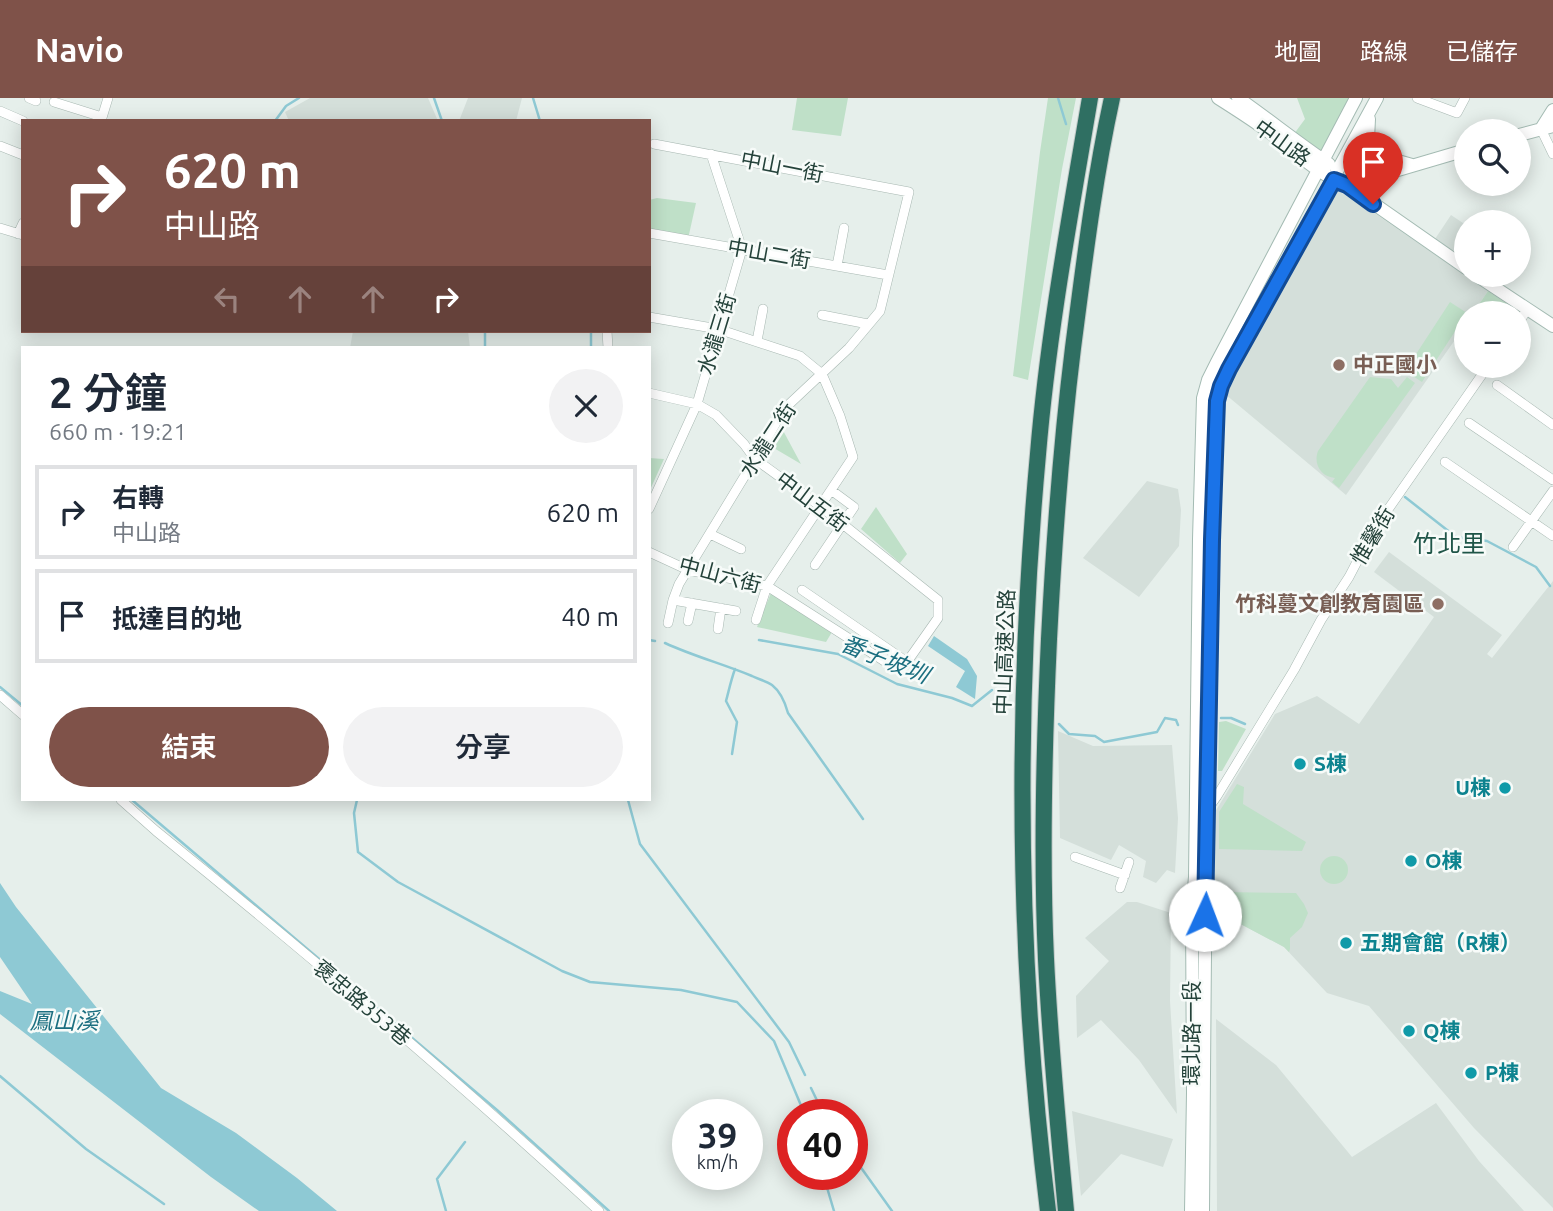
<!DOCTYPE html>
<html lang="zh-TW">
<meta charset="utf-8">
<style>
:root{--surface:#fff;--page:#f2f2f3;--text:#1f2937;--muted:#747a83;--line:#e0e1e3;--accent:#7f5249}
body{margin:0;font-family:Ubuntu,"Noto Sans TC",sans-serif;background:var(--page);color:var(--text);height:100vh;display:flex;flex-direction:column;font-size:26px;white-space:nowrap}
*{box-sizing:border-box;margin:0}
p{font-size:23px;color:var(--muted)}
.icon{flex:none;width:38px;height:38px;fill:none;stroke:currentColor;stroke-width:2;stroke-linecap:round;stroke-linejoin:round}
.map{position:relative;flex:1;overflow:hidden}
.details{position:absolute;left:21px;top:248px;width:630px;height:455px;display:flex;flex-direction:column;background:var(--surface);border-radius:0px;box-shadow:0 4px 18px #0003}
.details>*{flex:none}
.banner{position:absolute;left:21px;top:21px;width:630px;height:214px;border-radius:0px;box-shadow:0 4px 18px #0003;background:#7f5249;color:#fff;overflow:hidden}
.controls{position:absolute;left:1454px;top:21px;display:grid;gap:14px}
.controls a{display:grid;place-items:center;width:77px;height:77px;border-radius:50%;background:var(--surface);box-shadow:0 4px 18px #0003;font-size:35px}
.speed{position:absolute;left:672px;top:1001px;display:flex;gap:14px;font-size:35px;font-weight:700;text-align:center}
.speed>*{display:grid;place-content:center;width:91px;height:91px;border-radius:50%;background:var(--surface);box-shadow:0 4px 18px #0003;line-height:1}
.speed small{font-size:18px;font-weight:400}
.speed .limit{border:10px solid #d22;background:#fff;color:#111}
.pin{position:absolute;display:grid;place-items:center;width:60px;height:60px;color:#fff;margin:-72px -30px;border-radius:50% 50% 50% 0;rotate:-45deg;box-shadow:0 0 7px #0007}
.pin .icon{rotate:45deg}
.me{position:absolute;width:77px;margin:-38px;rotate:2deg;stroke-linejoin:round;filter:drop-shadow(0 0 5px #0008)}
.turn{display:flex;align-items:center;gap:24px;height:147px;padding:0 28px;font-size:32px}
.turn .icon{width:91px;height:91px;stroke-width:2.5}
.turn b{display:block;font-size:49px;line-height:60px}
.lanes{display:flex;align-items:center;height:66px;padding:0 28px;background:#0003;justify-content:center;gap:35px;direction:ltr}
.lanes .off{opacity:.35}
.round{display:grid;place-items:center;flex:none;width:74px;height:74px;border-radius:37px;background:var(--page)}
.overview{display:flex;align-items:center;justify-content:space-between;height:119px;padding:0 28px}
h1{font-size:42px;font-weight:600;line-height:52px}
.cta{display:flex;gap:14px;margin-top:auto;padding:14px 28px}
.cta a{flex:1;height:80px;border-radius:42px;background:var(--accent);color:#fff;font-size:28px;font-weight:600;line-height:80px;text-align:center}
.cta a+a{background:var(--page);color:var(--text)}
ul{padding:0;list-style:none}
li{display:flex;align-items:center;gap:21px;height:94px;margin:0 14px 10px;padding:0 14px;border:4px solid var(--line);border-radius:0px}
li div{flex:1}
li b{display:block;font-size:26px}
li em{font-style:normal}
header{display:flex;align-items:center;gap:42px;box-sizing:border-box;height:98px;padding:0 35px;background:var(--accent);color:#fff}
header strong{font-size:33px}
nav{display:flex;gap:38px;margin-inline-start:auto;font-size:24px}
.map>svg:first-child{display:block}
</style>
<header>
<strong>Navio</strong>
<nav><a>地圖</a><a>路線</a><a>已儲存</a></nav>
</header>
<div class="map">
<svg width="1553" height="1113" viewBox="0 0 1553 1113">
<rect width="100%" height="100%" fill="#e6efeb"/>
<path fill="#d4dfda" d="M310,0H428L438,23H289L285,14Z
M468,0H522L516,23H459Z
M1335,91L1370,112L1488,193L1473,215H1466V226L1464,229L1346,397L1225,296Z
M1451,117L1466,127V134L1451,156L1433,144Z
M353,233H468L470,250H350Z
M1147,383L1178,391L1181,412L1179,448L1139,499L1083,460Z
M1389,454L1502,537L1487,556L1492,560L1553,483V1110L1474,1030L1369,908L1327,895L1284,849L1233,822L1206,815L1210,722L1275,616L1317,598L1359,626L1434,519L1374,474Z
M1058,633L1093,648L1172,647L1178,720L1175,775L1167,772L1156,785L1143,779L1146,763L1119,747L1111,762L1060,740Z
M1127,804H1137L1171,815L1170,903L1177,1016L1139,962L1101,922L1077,940L1076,898L1109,863L1085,840Z
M1216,921L1276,967L1352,1059L1436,1005L1479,1063L1524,1113H1217Z
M1072,1013L1173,1041L1163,1069L1121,1056L1081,1098Z"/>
<path fill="#bfe0c8" d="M797,0H848L841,38L792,32Z
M1048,0H1076L1062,71L1028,282L1013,278L1040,54Z
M1297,0H1351L1321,55L1294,36L1305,21Z
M1365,46L1374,60L1383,67L1360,73L1355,66Z
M657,100L696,105L688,141L649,134V102Z
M1488,193L1522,216L1519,220V215H1473Z
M1450,204L1467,215L1422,284L1405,273Z
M1370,279L1391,281L1398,290L1407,279L1415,285L1339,390L1332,384L1335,380C1321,379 1313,366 1318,353Z
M779,325L801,366L767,346Z
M649,360L664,361L649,394Z
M876,409L907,456L900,465L861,431Z
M771,495L832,534L826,544L757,529Z
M1226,623L1246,631L1222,673H1218L1219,624Z
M1237,686L1244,689L1243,706L1306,744L1302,753L1219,751V714Z
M1320 772a14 14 0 1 1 28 0a14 14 0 1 1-28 0Z
M1221,794L1296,795L1304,806L1308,815L1302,829L1290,840V851L1289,854L1284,849L1233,822L1218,818L1214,797Z"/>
<path fill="#8ec9d4" d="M934,538L967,561L977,578L975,601L956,589L965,573L928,548Z
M0,785L16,809L161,990L236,1035L297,1080L337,1113H259L211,1079L0,916V893L32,906L0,859Z"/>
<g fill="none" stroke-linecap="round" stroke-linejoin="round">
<path stroke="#8ec9d4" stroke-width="2.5" d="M434,0L442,23
M533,0L540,23
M1058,0L1066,26
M275,23L286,8L299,0
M485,233V250
M591,250V233
M1405,399L1456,439L1487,443L1536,469L1550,488
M649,542L655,543
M759,542L838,556L897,586L952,600L972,608L992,592
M665,545C693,558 723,566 752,578C758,581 766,583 772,587C781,594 785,604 788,615L863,721
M0,589L23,608
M1221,620H1231L1245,626
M1059,626L1069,636L1095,638L1104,644L1157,634L1165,620L1176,622L1178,627
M732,656L737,624L726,603C729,592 731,582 735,571
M132,702L497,1012L609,1113
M357,702L354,715L358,754L398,784L562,873L590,884L681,892L737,904L774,943L805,1017
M628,702L640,746L789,944L805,977
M0,978L86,1051L164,1106
M811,990L824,1017
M852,1057L892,1113
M823,1076L834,1113
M446,1113L437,1081L465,1044"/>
<defs>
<path id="street" d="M29,0L36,3
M1417,0L1457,15L1465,0
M54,4L102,19
M0,13L23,23
M101,23L108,0
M1541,31L1553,56
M654,46L909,94L880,213L849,250L784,311L755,361L679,486L673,502L668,525
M0,48L23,57
M0,130L23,137
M649,135L888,177
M18,136L23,125
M837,168L844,130
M822,217L868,226
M649,219L718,231L800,258L822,276L840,318L853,359L767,488L756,522
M1519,224L1527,212
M607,233L608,250
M757,243L763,211
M1497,287L1553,327
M649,295L697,306L716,317L744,346L755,361L820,408L938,502V520L907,564L892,568L767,488L688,472L649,454
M1469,325L1553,382
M1445,364L1553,438
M649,411L697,306L742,151L711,56
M710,436L741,451
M1513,449L1553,393
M815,467L854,409L831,392
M802,492L907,564
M673,502L736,513
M688,523L692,505
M718,531L721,510
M0,597L23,617
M121,702L156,733C307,855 456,981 599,1113
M1207,712L1217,698L1294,572L1321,522L1349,479L1373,433L1488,268
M1075,759L1125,777
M1120,790L1129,764"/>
<path id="secondary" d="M1218,0C1237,12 1256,24 1273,37C1297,55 1319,77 1347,87L1466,170
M1238,0C1268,21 1298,45 1329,66
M1369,21L1368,41L1384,59L1412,67
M1541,31L1553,12
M1519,37L1553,28
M1347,87L1466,52
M1476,177L1553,228
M1191,1113L1193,995L1192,812L1195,779L1199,441L1203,300L1208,282L1217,264L1356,0
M1203,1113C1205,843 1206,573 1217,303L1221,288L1229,271L1377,0"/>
<path id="highway" d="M1048,1113C1017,862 1015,608 1038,356C1048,236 1070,118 1090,0
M1066,1113C1058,1029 1050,945 1046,861C1041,754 1044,648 1049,541C1054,443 1061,347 1073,250C1084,166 1094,82 1112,0"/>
</defs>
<use href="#street" stroke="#a8b8b2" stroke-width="10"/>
<use href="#secondary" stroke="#a4bbb3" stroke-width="14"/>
<use href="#highway" stroke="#c2cac8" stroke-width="18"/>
<use href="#street" stroke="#fff" stroke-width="9"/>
<use href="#secondary" stroke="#fff" stroke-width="12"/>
<use href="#highway" stroke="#2f6f62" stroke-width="16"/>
</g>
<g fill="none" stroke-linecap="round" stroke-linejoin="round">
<defs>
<path id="route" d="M1205,817L1212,442L1217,303L1221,288L1229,271L1334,82L1347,87L1373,106"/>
</defs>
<use href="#route" stroke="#114b97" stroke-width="18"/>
<use href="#route" stroke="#1a73e8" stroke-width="12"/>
</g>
<g fill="#8d6e63" stroke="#f7fbf9" stroke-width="2.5">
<circle cx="1339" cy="267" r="7"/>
<circle cx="1438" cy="506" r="7"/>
</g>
<g fill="#0f9aa8" stroke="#f7fbf9" stroke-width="2.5">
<circle cx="1300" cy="666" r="7"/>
<circle cx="1505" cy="690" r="7"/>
<circle cx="1411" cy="763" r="7"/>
<circle cx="1346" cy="845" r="7"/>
<circle cx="1409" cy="933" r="7"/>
<circle cx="1471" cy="975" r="7"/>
</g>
<g text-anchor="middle" stroke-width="5" stroke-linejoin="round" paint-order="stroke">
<g font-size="21" fill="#24423a" stroke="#f7fbf9">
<text transform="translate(1282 45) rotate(36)" y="7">中山路</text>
<text transform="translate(782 69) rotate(11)" y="7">中山一街</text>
<text transform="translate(769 156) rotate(10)" y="7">中山二街</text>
<text transform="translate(717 236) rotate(-73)" y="7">水瀧三街</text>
<text transform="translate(768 342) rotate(-57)" y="7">水瀧二街</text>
<text transform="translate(812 404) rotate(37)" y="7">中山五街</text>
<text transform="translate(1373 438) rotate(-59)" y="7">惟馨街</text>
<text transform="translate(720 477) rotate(15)" y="7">中山六街</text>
<text transform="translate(1005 554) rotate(-88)" y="7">中山高速公路</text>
<text transform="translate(362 905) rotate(40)" y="7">褒忠路353巷</text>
<text transform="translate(1192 935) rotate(-90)" y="7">環北路一段</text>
</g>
<g font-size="21" font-weight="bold" fill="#785e54" stroke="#f7fbf9" text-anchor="start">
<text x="1353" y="274">中正國小</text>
<text x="1424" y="513" text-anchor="end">竹科蔓文創教育園區</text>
</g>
<g font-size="21" font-weight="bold" fill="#0d838f" stroke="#f7fbf9" text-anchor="start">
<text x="1314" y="673">S棟</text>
<text x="1491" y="697" text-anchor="end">U棟</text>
<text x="1425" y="770">O棟</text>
<text x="1360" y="852">五期會館（R棟）</text>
<text x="1423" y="940">Q棟</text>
<text x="1485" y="982">P棟</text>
</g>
<g font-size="23" font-style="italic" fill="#1c6f80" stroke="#f7fbf9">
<text transform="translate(885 561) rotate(22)" y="8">番子坡圳</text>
<text x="64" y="931">鳳山溪</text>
</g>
<g font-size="24" fill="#1f5548" stroke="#f7fbf9">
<text x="1449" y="454">竹北里</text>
</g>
</g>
</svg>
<div class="controls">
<a><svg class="icon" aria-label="search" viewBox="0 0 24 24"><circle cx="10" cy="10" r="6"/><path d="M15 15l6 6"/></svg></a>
<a>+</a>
<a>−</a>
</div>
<div class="speed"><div>39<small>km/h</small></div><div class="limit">40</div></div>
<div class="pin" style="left:1373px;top:106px;background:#d93025"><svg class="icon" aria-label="arrive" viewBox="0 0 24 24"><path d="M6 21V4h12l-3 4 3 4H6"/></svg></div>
<svg class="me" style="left:1205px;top:817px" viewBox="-20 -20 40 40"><circle r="19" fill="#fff"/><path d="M0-13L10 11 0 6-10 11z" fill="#1a73e8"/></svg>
<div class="banner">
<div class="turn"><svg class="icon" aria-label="right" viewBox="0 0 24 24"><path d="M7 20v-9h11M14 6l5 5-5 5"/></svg><div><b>620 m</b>中山路</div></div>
<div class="lanes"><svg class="icon off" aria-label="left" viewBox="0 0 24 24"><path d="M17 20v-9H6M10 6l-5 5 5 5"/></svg><svg class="icon off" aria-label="ahead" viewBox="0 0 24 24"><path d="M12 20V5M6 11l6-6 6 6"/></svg><svg class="icon off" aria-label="ahead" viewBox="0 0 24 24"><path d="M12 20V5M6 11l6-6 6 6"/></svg><svg class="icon" aria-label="right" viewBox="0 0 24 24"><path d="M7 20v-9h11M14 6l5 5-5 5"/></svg></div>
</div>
<section class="details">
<div class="overview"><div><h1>2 分鐘</h1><p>660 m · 19:21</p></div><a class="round"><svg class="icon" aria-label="close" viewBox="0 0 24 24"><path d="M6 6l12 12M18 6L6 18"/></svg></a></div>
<ul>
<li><svg class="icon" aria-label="right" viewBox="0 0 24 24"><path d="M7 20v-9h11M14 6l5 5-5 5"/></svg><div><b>右轉</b><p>中山路</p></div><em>620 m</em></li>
<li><svg class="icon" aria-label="arrive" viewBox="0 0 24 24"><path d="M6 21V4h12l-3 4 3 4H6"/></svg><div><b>抵達目的地</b></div><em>40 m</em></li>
</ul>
<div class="cta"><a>結束</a><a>分享</a></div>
</section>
</div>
